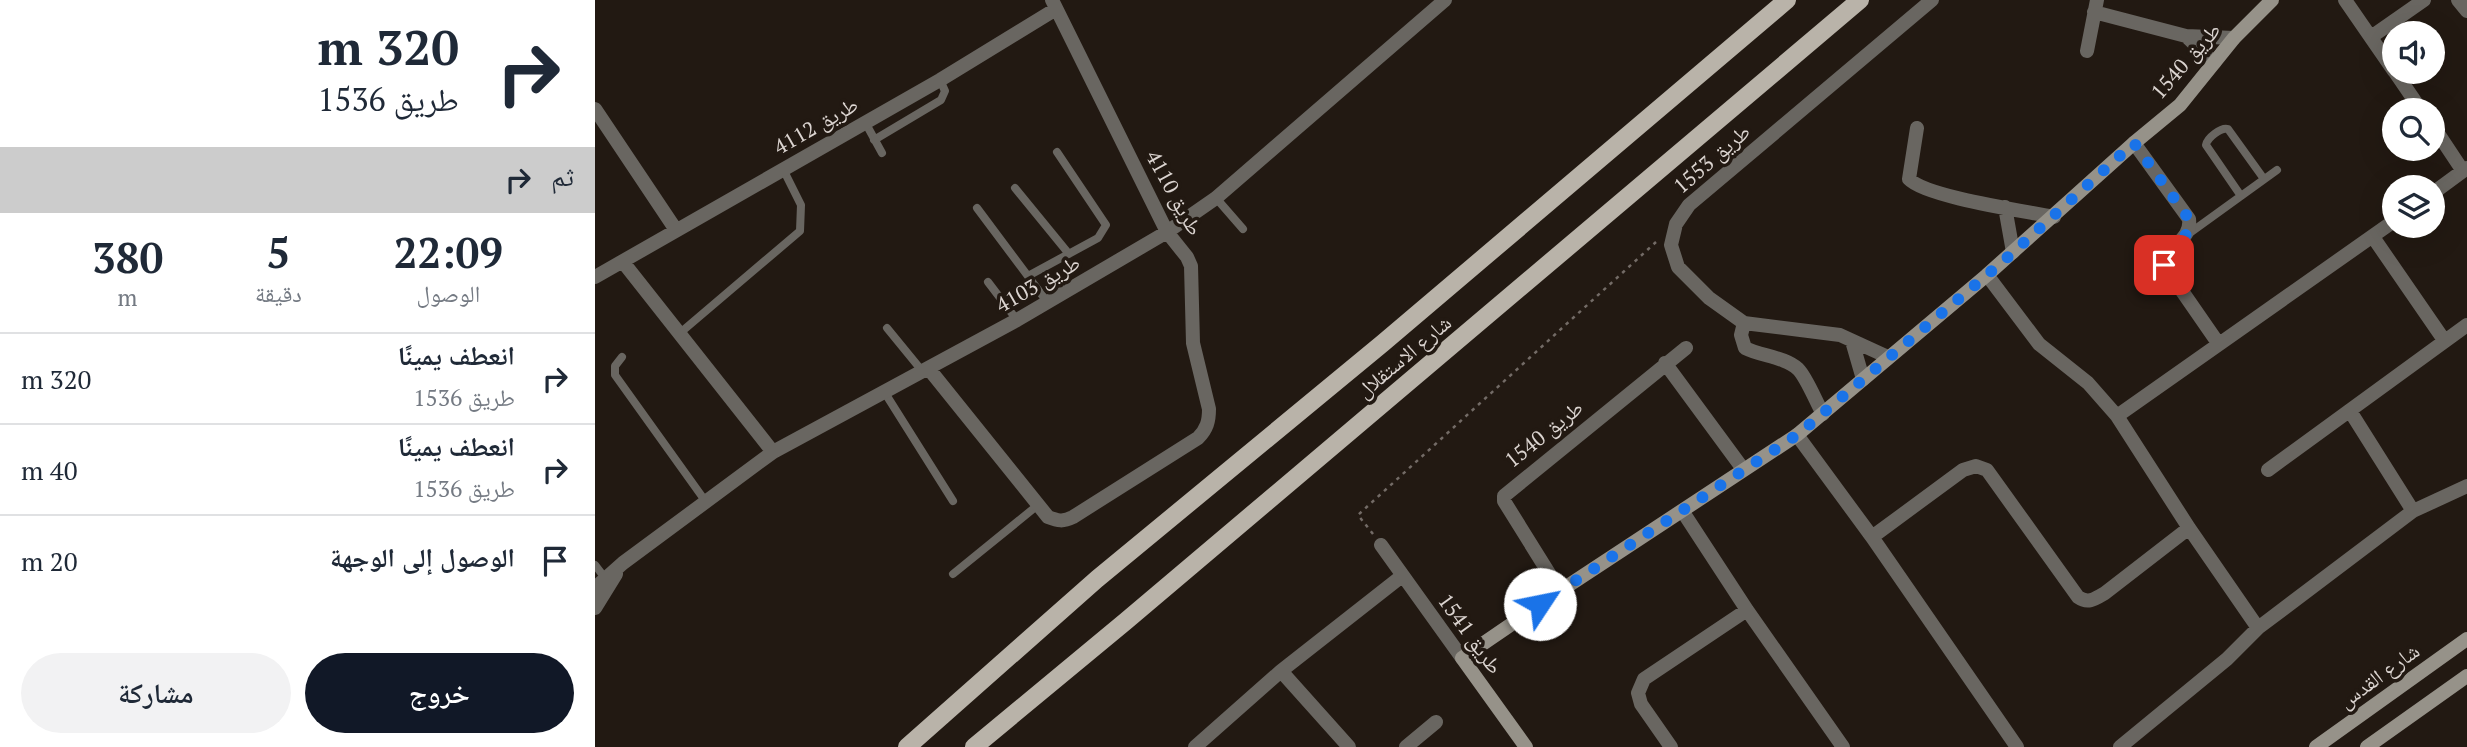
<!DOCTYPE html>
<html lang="ar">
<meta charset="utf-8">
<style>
:root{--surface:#fff;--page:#f2f2f3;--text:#1f2937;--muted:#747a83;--line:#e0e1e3;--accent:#111827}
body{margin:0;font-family:"PT Serif","Noto Naskh Arabic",serif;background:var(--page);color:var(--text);direction:rtl;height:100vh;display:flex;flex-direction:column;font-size:26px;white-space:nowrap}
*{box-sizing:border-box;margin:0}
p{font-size:23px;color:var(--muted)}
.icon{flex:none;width:38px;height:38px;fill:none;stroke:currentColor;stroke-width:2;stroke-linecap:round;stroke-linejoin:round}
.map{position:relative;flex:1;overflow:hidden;direction:ltr}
.details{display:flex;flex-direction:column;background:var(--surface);width:595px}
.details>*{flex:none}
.banner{background:#fff;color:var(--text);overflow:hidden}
.controls{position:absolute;left:1787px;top:21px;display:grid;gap:14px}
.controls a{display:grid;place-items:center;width:63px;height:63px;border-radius:50%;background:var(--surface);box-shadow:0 7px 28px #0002;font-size:35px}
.pin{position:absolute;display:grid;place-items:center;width:60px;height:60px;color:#fff;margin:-30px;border-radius:14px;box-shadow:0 4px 10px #0006}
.me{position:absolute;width:77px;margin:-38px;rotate:56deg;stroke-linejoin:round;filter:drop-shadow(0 0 5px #0008)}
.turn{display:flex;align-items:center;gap:24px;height:147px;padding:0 21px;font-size:32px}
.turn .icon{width:91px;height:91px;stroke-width:2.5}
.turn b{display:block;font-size:49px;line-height:60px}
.then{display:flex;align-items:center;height:66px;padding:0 21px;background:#0003;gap:14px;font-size:26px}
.eta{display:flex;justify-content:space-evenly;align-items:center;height:119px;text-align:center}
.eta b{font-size:42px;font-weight:600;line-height:49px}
.action{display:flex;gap:14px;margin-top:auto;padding:14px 21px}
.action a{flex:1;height:80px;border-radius:42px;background:var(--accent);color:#fff;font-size:28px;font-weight:600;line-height:80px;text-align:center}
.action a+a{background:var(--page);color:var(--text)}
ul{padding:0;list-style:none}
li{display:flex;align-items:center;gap:21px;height:91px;padding:0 21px;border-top:2px solid var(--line)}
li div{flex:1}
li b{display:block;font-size:26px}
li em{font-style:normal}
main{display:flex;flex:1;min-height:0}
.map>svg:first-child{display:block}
</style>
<main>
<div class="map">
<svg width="1872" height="747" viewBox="0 0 1872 747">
<rect width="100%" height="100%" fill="#221912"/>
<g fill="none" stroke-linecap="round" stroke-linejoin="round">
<path stroke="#736b66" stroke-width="2.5" stroke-dasharray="3.5 5" stroke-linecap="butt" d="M778,534L763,515L1061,242"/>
<path stroke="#696661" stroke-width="8" d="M270,122L287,153
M279,140L346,100L350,91L345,80
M420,188L474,254
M1646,196L1611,145C1612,138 1626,127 1633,129L1669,179
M621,198L648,229
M382,208L453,303
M1592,235L1682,170
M433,276L503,238L511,225L462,152
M393,282L422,320
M292,328L328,372
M85,333L205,231L206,205L188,169
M27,357L20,366V375L111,502
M290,393L358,501
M0,565L10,578
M358,574L443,505"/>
<path stroke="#696661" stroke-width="14" d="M1750,0L1799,71
M1863,0L1872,11
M1499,12L1591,36L1639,38
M1591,36L1619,63
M1776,37L1829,0
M1492,51L1502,0
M1800,72L1826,110
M0,109L81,230
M1838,126L1868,171
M1322,128L1314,179C1331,197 1430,211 1459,217
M1539,143L1594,219C1597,241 1571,246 1569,265L1623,343
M1838,193L1872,168
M1410,207L1418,252
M1778,237L1849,340
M28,262L178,452
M1392,275L1444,344L1493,383L1522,416L1594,528L1663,628
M0,277L345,80L461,9
M1149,323L1146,335L1150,348C1166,356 1190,357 1203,369C1212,378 1221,402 1228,414
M1257,341L1268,379
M1293,357L1245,335L1149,323L1114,298L1083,267L1076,245L1081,224L1094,205L1337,0
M1070,363L1148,469
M334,369L453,517C463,521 468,522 478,517L603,438C612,429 614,421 614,409L598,343L596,266L592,257L572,232L457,0
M1755,411L1818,511
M1522,416L1799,221
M1202,435L1277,537L1422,747
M1673,470L1872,325
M1088,512L1152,610L1248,747
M1277,537L1368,470L1381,466L1392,470L1483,597C1493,604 1500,599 1510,593L1594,528
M786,545L867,658
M0,588L28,563L178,452L422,320L572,232L621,198L850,0
M965,591L909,501V496L1091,348
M0,608L21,574
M686,671L754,747
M600,747L686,671L807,576
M811,747L841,722
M1076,747L1046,704L1043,693L1049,679L1152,610
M1525,747L1632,659L1663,628L1818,511L1872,486"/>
<path stroke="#969289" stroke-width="14" d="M931,747L867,658L965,591L1202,435L1392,275L1539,143L1585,105L1639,38L1677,0
M1721,747L1872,639
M1772,747L1872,676"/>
<path stroke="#b9b3a9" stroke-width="18" d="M312,747L502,579L788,343L1192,0
M379,747L531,621L1265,0"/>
</g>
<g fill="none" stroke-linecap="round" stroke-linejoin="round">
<path stroke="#1a73e8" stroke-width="12" stroke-dasharray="0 21.6" d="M945,604L1202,435L1405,264L1539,143L1594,219C1597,241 1572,246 1569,265"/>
</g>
<g text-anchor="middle" stroke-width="7" stroke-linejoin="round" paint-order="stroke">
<g font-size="21" fill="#dbd4d0" stroke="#221912">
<text transform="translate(1591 61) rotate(-49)" y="7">طريق 1540</text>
<text transform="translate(221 126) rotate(-30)" y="7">طريق 4112</text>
<text transform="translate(1117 159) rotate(-41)" y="7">طريق 1553</text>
<text transform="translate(579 193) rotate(61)" y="7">طريق 4110</text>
<text transform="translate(443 284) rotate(-30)" y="7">طريق 4103</text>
<text transform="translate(809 357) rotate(-40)" y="7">شارع الاستقلال</text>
<text transform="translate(949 434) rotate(-39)" y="7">طريق 1540</text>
<text transform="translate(875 634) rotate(54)" y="7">طريق 1541</text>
<text transform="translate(1784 676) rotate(-36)" y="7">شارع القدس</text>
</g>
</g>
</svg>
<div class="controls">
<a><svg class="icon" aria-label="sound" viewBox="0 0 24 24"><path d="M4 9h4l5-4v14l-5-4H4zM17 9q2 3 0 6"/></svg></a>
<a><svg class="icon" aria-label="search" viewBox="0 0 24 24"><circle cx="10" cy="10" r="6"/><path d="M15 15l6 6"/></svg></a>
<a><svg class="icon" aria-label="layers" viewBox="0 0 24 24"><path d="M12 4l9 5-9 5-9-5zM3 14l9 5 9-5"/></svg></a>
</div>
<div class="pin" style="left:1569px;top:265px;background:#d93025"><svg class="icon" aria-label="arrive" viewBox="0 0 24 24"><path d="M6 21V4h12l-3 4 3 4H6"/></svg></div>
<svg class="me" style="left:945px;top:604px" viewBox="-20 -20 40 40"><circle r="19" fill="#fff"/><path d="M0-13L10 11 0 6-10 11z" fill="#1a73e8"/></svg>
</div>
<section class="details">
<div class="banner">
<div class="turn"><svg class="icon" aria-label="right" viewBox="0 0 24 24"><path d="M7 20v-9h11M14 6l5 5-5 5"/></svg><div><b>320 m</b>طريق 1536</div></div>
<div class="then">ثم<svg class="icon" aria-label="right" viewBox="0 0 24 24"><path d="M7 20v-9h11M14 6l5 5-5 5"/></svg></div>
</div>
<div class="eta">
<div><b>22:09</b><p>الوصول</p></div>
<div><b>5</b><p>دقيقة</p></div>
<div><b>380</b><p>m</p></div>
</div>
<ul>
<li><svg class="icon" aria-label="right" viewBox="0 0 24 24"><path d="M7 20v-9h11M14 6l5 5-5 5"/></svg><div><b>انعطف يمينًا</b><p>طريق 1536</p></div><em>320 m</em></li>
<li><svg class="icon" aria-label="right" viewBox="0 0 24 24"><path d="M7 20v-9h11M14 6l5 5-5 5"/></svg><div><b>انعطف يمينًا</b><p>طريق 1536</p></div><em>40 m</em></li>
<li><svg class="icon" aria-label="arrive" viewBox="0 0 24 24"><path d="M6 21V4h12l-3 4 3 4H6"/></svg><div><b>الوصول إلى الوجهة</b></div><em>20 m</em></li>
</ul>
<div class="action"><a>خروج</a><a>مشاركة</a></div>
</section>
</main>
